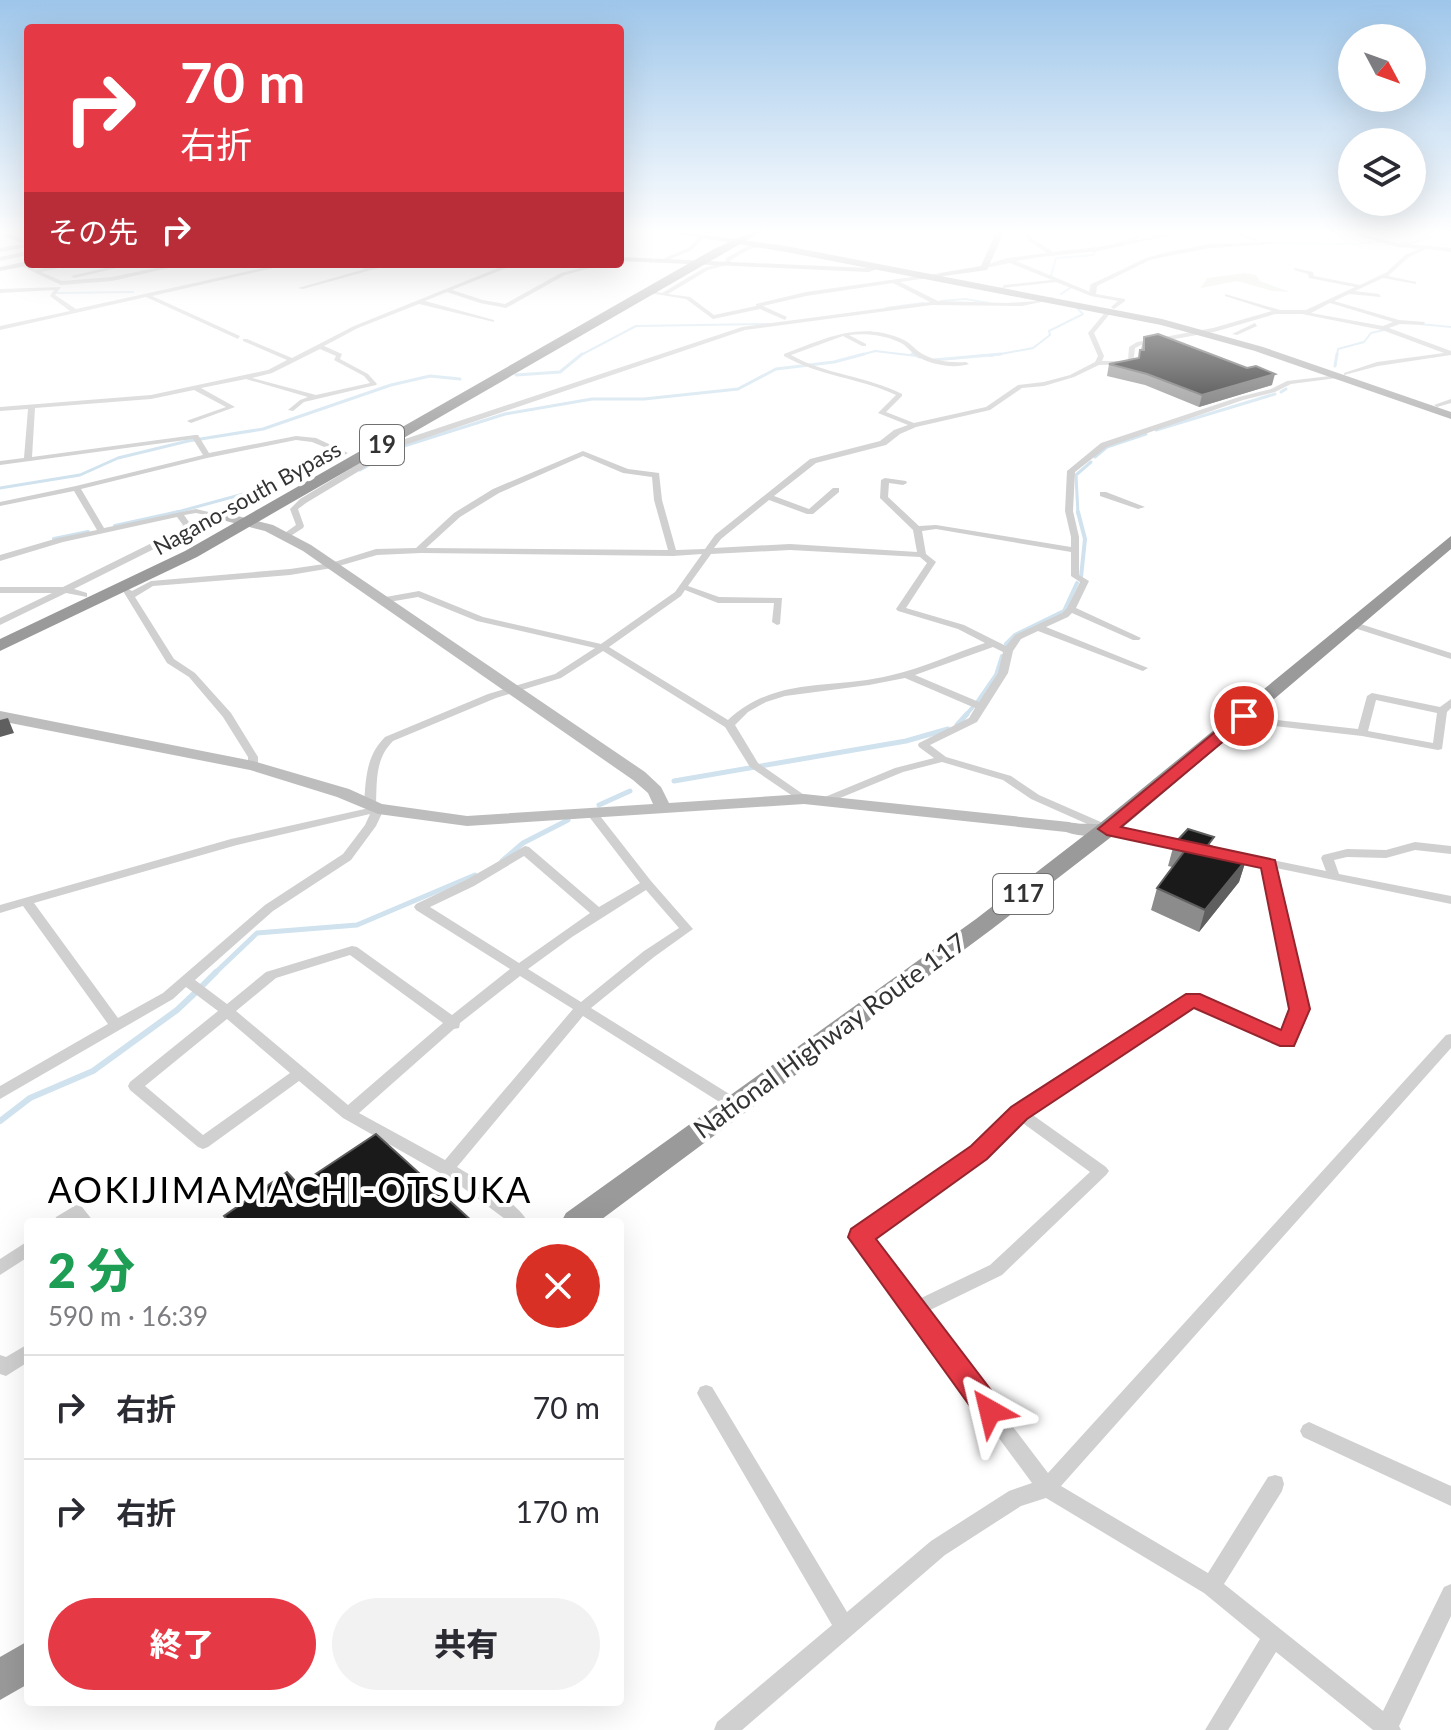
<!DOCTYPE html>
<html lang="ja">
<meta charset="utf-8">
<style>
:root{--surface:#fff;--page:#f2f2f3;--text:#2b2b33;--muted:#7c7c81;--line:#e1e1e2;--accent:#e63946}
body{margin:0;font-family:Lato,"Noto Sans JP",sans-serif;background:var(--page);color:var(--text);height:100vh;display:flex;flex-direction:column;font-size:30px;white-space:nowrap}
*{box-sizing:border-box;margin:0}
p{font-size:26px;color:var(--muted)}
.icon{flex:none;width:44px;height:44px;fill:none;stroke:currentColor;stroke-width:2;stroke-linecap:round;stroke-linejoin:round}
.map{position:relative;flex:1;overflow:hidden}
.drawer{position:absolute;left:24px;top:1218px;width:600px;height:488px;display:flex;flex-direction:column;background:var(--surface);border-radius:8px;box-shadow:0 8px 32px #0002}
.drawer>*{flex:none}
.hud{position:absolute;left:24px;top:24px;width:600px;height:244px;border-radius:8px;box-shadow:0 8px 32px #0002;background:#e63946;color:#fff;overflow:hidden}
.needle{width:52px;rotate:131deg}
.controls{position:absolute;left:1338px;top:24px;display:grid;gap:16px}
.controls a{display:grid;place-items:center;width:88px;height:88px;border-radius:50%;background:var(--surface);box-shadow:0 8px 32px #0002;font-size:40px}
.pin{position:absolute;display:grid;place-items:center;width:68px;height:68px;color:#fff;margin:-34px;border:4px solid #fff;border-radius:50%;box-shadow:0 2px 8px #0007}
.me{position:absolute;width:88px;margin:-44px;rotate:323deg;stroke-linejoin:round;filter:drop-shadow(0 0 6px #0008)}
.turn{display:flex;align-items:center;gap:28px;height:168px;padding:0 24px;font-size:36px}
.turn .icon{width:104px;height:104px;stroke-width:2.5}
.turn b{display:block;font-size:56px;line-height:68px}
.then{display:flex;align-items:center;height:76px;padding:0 24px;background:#0003;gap:16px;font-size:30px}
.round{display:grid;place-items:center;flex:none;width:84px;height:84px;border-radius:42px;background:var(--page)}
.head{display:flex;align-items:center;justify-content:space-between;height:136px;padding:0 24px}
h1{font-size:48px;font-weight:800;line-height:60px;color:#1e9e55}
.action{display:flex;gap:16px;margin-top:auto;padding:16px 24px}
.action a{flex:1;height:92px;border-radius:48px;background:var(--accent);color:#fff;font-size:32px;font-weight:800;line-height:92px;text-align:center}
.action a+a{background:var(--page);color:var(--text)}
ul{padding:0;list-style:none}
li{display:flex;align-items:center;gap:24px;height:104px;padding:0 24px;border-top:2px solid var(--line)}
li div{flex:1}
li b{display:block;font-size:30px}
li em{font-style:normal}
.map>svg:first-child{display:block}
</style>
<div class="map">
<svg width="1451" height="1730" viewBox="0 0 1451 1730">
<rect width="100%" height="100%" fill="#fff"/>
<path fill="#e6ecdf" d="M1245,273L1256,275L1260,281L1290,292L1273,291L1237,281L1201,288L1207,278Z"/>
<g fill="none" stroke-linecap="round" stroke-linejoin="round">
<path stroke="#cfe2ee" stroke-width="2" d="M1266,243L1358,244L1380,241
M1116,244L1143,235L1173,232
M1397,244L1416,242L1446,232
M1057,280L1051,276L1056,258L1093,255L1096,250
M1090,291L1091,285L1110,277
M57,293L133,292
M1061,294L1070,288
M941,301L965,299L989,303
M886,308L923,303
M1420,324L1451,327
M579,356L636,326L769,324
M857,356L875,351L917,356
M990,356L1033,348L1050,335L1049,331L1083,314L1076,307
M1337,356L1338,349L1364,342L1371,333L1384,330"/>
<path stroke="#cfe2ee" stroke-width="3" d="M912,354L920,357
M934,360L1001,354
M1335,366L1337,354
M516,375L560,372L582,354
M1281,392L1286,389
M1156,430L1275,394
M1095,457L1107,447L1146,434
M360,470L401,447L505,414L592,399H644L738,389L776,369L834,362L864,354
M0,488L80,475L118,458L188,441L263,429L391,385L430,376L460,379
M170,514L262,489
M1078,514L1076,475L1091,462"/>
<path stroke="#cfe2ee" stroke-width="4" d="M1078,512L1085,539L1081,577
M115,526L179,512
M54,539L88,532
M1006,644L1015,635L1064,611L1077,583
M978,701L996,675L1002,656
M965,716L972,708"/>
<path stroke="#cfe2ee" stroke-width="5" d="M957,725L967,714
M674,781L906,741L948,729
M599,805L630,791
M502,861L523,843L568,820
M214,974L257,933L357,925L475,875"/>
<path stroke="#cfe2ee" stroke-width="6" d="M202,986L216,972
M0,1121L30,1098L93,1071L177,1010L195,993"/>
<path fill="#d0d0d0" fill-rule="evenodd" d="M0,232H8L6,233L28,242V247L0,252V248L24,244L0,234Z
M625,232H632L620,236V233Z
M1025,232H1029L1033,239L1053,252L1098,247L1177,232H1185L1098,251L1040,257L1016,261L1090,292L1092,284L1146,258L1168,252L1210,244L1270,242L1273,244L1210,248L1168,256L1150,260L1097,286L1096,294L1125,299V301L1114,309L1111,307L1118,301L1091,296L1056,282L1002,288L1004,285L1052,280L1010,263L985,268L982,266L1007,258L1047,253L1029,241Z
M1227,232H1234L1259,240L1255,241Z
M1346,232H1353L1397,243L1451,248V252L1426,249L1409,257L1388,276L1416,282V284L1383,278L1355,291L1379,294L1381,297L1349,294L1334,301L1399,320L1425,322L1423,325L1400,324L1389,328L1451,351V355L1378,366L1344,375V373L1377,362L1444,353L1382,330L1302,314H1275L1214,332L1141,345L1135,348L1133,364L1099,365L1074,377L1044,386L1022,388L990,410L916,427L900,434L886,445L816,463L774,496L809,509L833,488H839V492L813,514H807L769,500L721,539L714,548L790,544L917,552L913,530L880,498L881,480L885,478L906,481L907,483L903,485L889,483L888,497L919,526L936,525L1071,547V537L1065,511L1067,471L1101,443L1239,397L1271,389L1287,381L1339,375L1340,376L1337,378L1291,384L1275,392L1243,400L1107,447L1075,472L1073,511L1079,537V575L1089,581L1076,608L1141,638L1139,640H1133L1072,613L1068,617L1046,627L1148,668L1143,671L1140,670L1038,631L1021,639L1013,651L1008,673L977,722L930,745L946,757L1011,776L1039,795L1110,826L1193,844L1195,847L1193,850L1189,851L1103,831L1031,799L1003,780L942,762L903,772L828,803H820L818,801L820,799L895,768L934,758L919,747L918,745L919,743L969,718L975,708L905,678L869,685L785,696L766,702L748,712L735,725L758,763L810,799L804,802L800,801L750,767L725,727L603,651L561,678L496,698L393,741C375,759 377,781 376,804L370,807L366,806L364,804C366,778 366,756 385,737L488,694L555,674L595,648L477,621L418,597L383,603L380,602V598L419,591L483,617L601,644L675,592L702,554L673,556L421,553L377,555L332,568L290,575L153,586L135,597L174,659L195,673L231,713L258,757V766L253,769L248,766V757L223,717L189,677L167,663L123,591L127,588L132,591L151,581L290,569L331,563L376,549L416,548L454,513L493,489L583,451L628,469L659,473L662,500L676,550L705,549L715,535L810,459L880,441L894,430L908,425L878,413L896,395C860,378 819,376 784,356V354C825,339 860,320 904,340C910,343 913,347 918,351C931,361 950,363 966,362L969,364C954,369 928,365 914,354C909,350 906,345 899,342C884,335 866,333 849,335L866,344V346H862L843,336L791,355C826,375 867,376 902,394V396L886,412L914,423L986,407L1018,385L1044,382L1070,375L1095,362L1098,356L1088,333L1108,309L1113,310L1094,333L1104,356L1102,361H1128L1129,347L1137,342L1213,328L1272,311L1225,296V294L1280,310H1306L1355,287L1309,278L1308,274L1294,270V268L1313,272L1314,276L1360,285L1387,272L1405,255L1420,249L1397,247ZM1330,303L1393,322L1383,326L1311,313ZM583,456L623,473L652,477L654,500L668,550L426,548L460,517L499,493ZM936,529L1071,552V576L1080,582L1067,608L1062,613L1015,635L1006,646L964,625L906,608L936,562L926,554L922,531ZM790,550L920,557L927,563L896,609L898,611L958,629L985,643C954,653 923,668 892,675C834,690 776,675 728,720L609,647L681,596L685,590L718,603H774L772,622L777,625L780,624L782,598L719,597L688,586L711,554ZM993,647L1003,652L998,673L979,702L915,675Z
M701,235L705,236L692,250L663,262L658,261L688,248Z
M764,243L766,246L750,249L731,260L730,264L708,270L668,294L690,297L714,315L756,306V304L806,292L940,273L942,276L900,282L938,301L1007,303L1037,301L1052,297L1055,299L1022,306L932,305L745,330L399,447L306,503L298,509L304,526L303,528L289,537L282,535L296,525L290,509L300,499L393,443L742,327L930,302L893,283L806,296L763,306L787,317L785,320L760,309L713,319L686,299L643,292L646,290L662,293L704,268L725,262L726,258L746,247Z
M28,251V255L0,261V257Z
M19,263L36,269L77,264L41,272L62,281L112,277L165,266L161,264H168L173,267L112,281L61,285L19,265Z
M123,264H134L74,278L71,276Z
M281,264H291L152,296L240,336L238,339L146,297L0,330V326L70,311L50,296L54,290L0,293V289L61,287L55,295L76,309Z
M353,264L370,267L393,264L303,289L298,288L365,269Z
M508,264H516L452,290L483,300L505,304L561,273L596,264H605L565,275L506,308L480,303L447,292L425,301L494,320V322L419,304L358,328L324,346L342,354L340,359L368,374L377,384L376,385L304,402L293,411L288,410L300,400L308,397L246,379L201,388L235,407L191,423L187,421L189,420L226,407L194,390L151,399L35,408L32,457L195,435H198L209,453L296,436L316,438L348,453L344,455L312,442L296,440L207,458L81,489L104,528L196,509L234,518L230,520L196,513L184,515L191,525L182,535L74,589L87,593V597L66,593L0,625V618L52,593H0V587H63L176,531L183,525L177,517L63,542L0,561V555L58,538L97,530L74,491L0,506V502L76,486L203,455L193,439L0,465V461L24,458L28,409L0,411V407L151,395L268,370L287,360L243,341V339H247L292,358L354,326ZM320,349L336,356L334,360L364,376L370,383L316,395L252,378L272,373Z
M1255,323L1257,326L1237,335L1232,334Z
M1451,399V403L1437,407L1434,405Z
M1100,492H1106L1145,507L1138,509L1100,496Z
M1351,621L1451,653V659L1348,626V622Z
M1372,693L1440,707L1451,699V708L1447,712L1442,749L1438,750L1362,736L1257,724L1239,716L1244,713L1259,718L1358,729L1367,696ZM1376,700L1437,713L1433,743L1368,731Z
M378,806L384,809L376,826L351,860L273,911L195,980L227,1004L266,972L352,946L357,947L452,1015L510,969L416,910L414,907L416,904L466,880L525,846L529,847L599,907L640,883L587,814L593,811L597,812L651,881L693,929L654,957L591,1008L739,1100L741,1104L739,1108L734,1110L729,1108L583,1016L457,1167C478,1180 516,1201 528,1222H509L454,1181L343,1118L299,1081L208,1147L203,1149L198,1147L130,1090L128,1086L130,1082L218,1011L186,987L173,999L0,1099V1086L108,1024L23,906L0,913V905L231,839ZM370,814L365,825L343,854L265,905L163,993L118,1018L34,903L237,845ZM524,856L590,913L519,963L430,907L474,886ZM646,890L679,928L644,951L581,1002L528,969L572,937ZM350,955L443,1023L348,1105L236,1011L276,978ZM520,976L573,1009L445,1160L359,1113L454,1029L459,1028L460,1023ZM227,1019L290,1073L203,1135L145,1086Z
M1415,842L1451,846V854L1415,850L1386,858L1347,857L1334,860L1339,874L1451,896V904L1276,868L1306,1009L1292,1045H1282L1194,1005L1030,1113L1106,1167L1109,1171L1106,1175L1002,1275L926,1312L1048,1473L1446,1035L1451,1034V1048L1061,1486L1208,1573L1268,1477L1275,1475L1282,1477L1284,1484L1282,1491L1224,1584L1383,1711L1444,1587L1451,1584V1616L1399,1726L1401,1730H1373L1276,1652L1228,1730H1205L1260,1639L1204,1593L1046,1498L1021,1506L945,1555L742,1730H714L717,1722L832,1625L700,1399L697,1393L700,1387L706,1385L712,1387L847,1612L931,1541L1009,1491L1032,1483L854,1242L852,1237L854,1232L974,1148L1014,1109L1188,996H1198L1283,1033L1292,1009L1263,866L1219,857L1217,854L1219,851L1223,850L1326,871L1321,858L1323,855L1347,849L1386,850ZM1020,1121L1090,1172L990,1265L917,1300L870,1238L984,1156Z
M76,1205L82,1207L94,1222H54L56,1217Z
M28,1241V1257L0,1275V1259Z
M28,1344V1362L6,1376L0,1374V1355L6,1357Z
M1309,1422L1451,1486V1506L1303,1437L1300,1431L1303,1425Z"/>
<path fill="#bdbdbd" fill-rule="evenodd" d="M996,232H1004L987,270L937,277L940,273L981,266Z
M620,257L868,268L878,265L882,267L869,272L620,261Z
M28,261L31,265L0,271V267Z
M230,514L273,525L311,545L645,772L661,787L669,803L804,794L1069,822C1084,826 1106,821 1116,829C1104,839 1081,837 1066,832L804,804L467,826L378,814L337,797L250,770L0,721V711L253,761L349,789L382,804L467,816L653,804L648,793L633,780L303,551L265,531L226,521L224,518Z"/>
<path fill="#ababab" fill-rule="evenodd" d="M666,232H686L786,246L1162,319L1263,347L1451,412V419L1255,351L1161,325L786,252Z"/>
<path fill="#9a9a9a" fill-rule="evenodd" d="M750,232H761L197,557L0,651V639L185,551L714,249Z
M1451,536V549L1115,834L992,929L598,1222H561L566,1213L976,919L1099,824Z
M28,1641V1684L0,1700V1657Z"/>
</g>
<path fill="#8c8c8c" d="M1144,337L1272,385L1199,407L1145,385L1107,376L1109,364L1139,358Z
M1174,844L1212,846L1246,860L1239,882L1199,932L1151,910L1157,888L1172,867L1168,866Z"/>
<path fill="#5f5f5f" d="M1275,374L1272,385L1199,407L1202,395Z
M8,718L14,733L0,737V720Z
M1246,860L1239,882L1199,932L1205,910Z"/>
<path fill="#1a1a1a" stroke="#5f5f5f" stroke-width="2" d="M1158,334L1247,368L1256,366L1275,374L1202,395L1147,374L1109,364L1139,358L1140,350H1144V337Z
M1188,829L1214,837L1208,845L1246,860L1205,910L1157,888L1186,849L1174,844Z
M376,1134L473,1222H229L224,1216L287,1172L299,1185Z"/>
<linearGradient id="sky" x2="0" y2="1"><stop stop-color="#9ec6ea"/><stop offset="0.49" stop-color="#fff"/><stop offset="1" stop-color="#fff" stop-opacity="0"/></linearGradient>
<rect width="1451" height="474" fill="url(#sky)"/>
<path fill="#e63946" stroke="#96252e" stroke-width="2" d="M1244,711L1250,713V719L1121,827L1275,860L1310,1009L1294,1046H1280L1194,1008L1027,1119L987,1159L876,1239L1000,1402L1004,1411L1000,1420L990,1424L980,1420L848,1237L851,1229L971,1146L1011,1107L1186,994H1200L1281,1030L1289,1009L1261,868L1107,835L1098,829L1238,713Z"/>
<g text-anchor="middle" stroke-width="8" stroke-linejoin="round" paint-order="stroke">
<g font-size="22" fill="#333" stroke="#fff">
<text transform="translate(247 498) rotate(-29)" y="8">Nagano-south Bypass</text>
</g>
<g fill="#fff" stroke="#707070" stroke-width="2">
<rect x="360" y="425" width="44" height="40" rx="6"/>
<rect x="993" y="874" width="60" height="40" rx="6"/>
</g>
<g font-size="24" font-weight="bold" fill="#333">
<text x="382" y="453">19</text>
<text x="1023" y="902">117</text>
</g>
<g font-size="26" fill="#333" stroke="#fff">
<text transform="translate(830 1036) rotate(-36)" y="9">National Highway Route 117</text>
</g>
<g font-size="36" letter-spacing="2" fill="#000" stroke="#fff">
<text x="290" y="1203">AOKIJIMAMACHI-OTSUKA</text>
</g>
</g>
</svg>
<div class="controls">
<a><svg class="needle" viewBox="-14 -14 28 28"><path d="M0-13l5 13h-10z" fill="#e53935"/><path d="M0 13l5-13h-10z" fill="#7c7c81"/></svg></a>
<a><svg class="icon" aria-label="layers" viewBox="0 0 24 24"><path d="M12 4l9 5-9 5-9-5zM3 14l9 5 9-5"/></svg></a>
</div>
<div class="pin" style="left:1244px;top:716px;background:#d93025"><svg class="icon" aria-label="arrive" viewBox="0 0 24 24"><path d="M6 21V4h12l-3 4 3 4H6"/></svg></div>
<svg class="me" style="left:990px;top:1411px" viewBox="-20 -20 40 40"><path d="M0-17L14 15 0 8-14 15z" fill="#e63946" stroke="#fff" stroke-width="4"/></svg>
<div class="hud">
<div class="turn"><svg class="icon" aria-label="right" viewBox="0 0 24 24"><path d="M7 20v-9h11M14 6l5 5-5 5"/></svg><div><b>70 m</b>右折</div></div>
<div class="then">その先<svg class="icon" aria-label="right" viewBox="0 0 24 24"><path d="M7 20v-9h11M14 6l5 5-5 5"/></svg></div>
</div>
<section class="drawer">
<div class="head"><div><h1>2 分</h1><p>590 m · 16:39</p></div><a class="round" style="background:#d93025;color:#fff"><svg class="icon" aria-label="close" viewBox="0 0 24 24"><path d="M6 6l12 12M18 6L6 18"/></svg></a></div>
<ul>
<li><svg class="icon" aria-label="right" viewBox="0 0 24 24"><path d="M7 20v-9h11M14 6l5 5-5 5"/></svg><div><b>右折</b></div><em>70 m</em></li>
<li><svg class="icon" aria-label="right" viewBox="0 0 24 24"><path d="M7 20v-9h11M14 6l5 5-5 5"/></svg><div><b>右折</b></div><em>170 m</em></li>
</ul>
<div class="action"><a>終了</a><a>共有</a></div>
</section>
</div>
